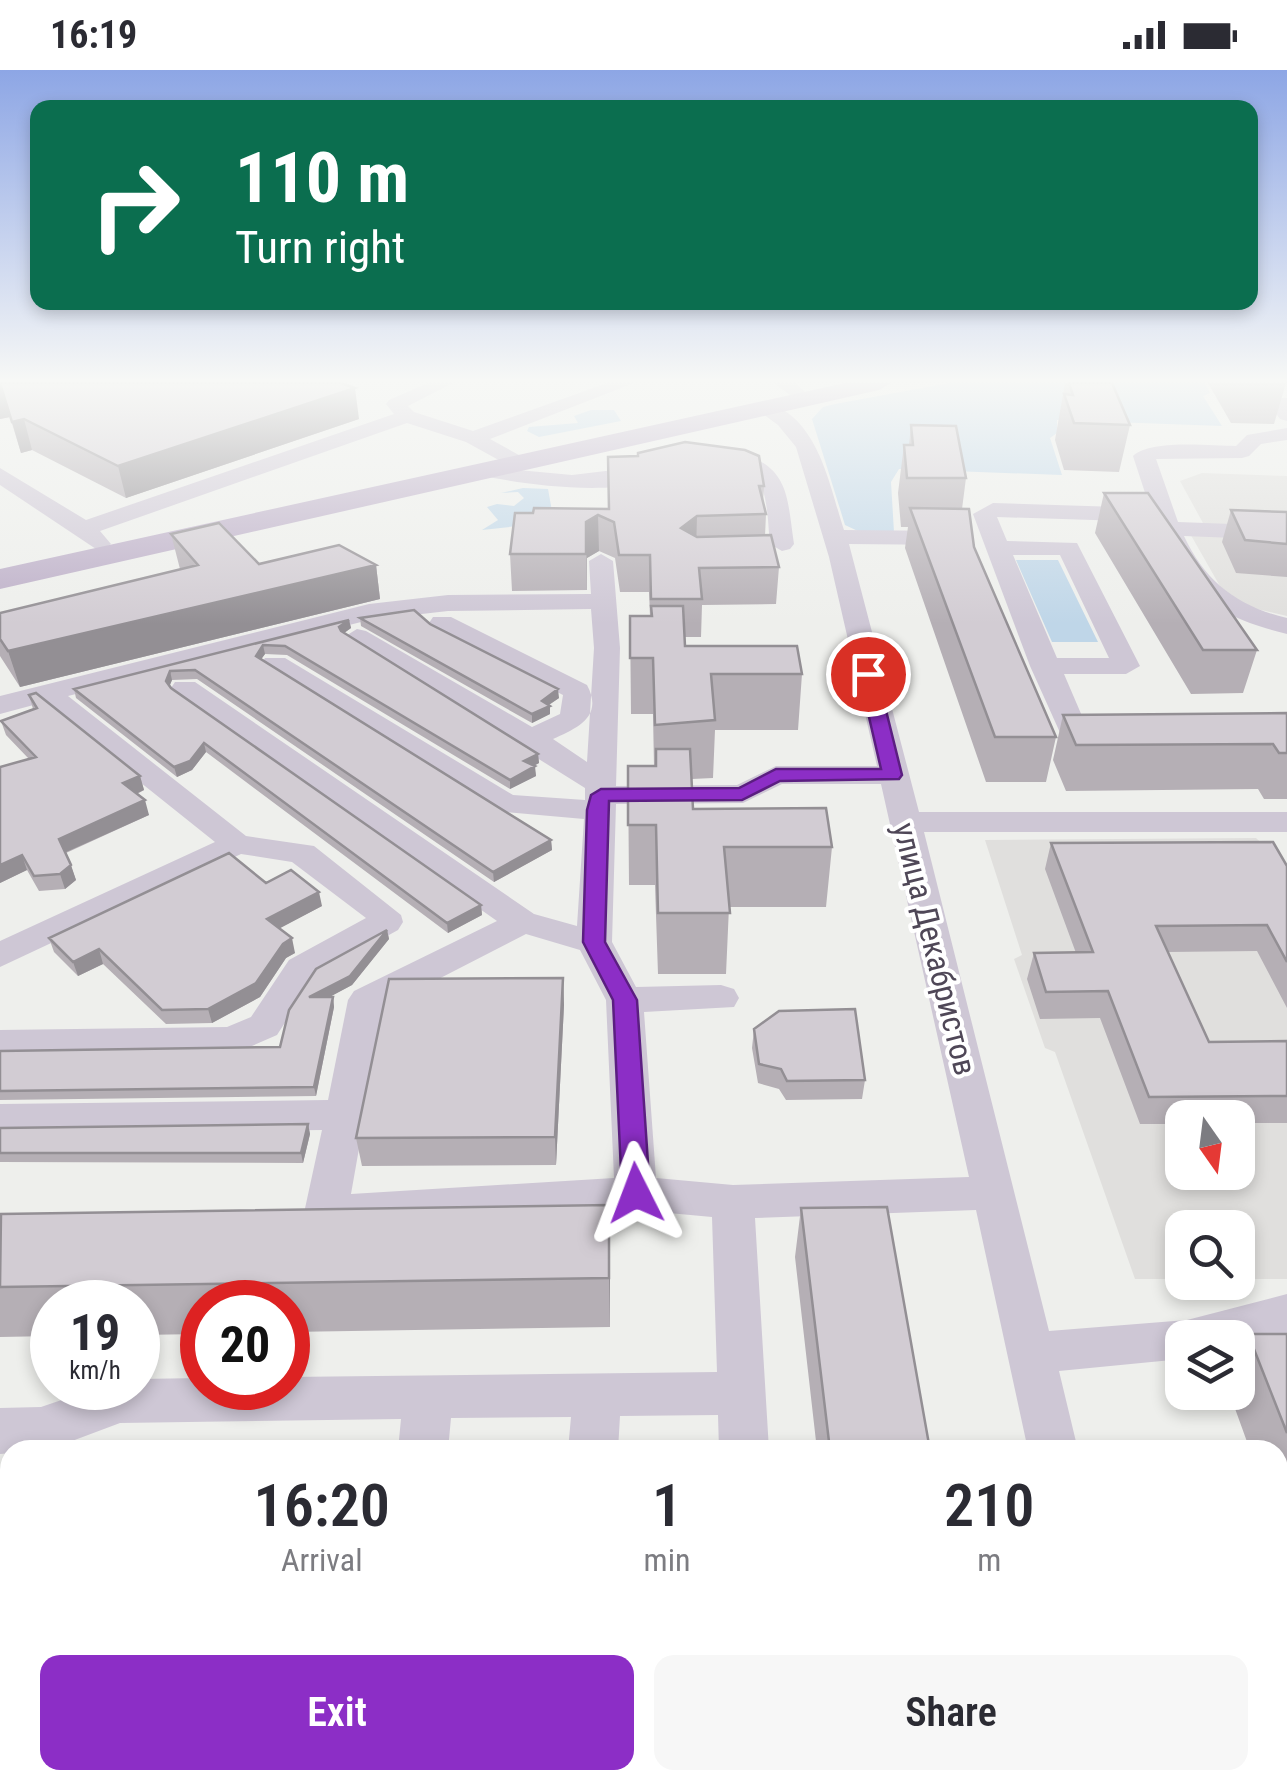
<!DOCTYPE html>
<meta charset="utf-8">
<style>
:root{--surface:#fff;--page:#f7f7f7;--text:#2b2b33;--muted:#7c7c81;--accent:#8c2ec6}
body{margin:0;font-family:"Roboto Condensed",sans-serif;background:var(--page);color:var(--text);height:100vh;display:flex;flex-direction:column;font-size:38px;white-space:nowrap}
*{box-sizing:border-box;margin:0}
p{font-size:32px;color:var(--muted)}
.icon{flex:none;width:55px;height:55px;fill:none;stroke:currentColor;stroke-width:2;stroke-linecap:round;stroke-linejoin:round}
.map{position:relative;flex:1;overflow:hidden}
.details{position:absolute;left:0px;top:1370px;width:1288px;height:350px;display:flex;flex-direction:column;background:var(--surface);border-radius:30px 30px 0 0;box-shadow:0 5px 15px #0003}
.details>*{flex:none}
.banner{position:absolute;left:30px;top:30px;width:1228px;height:210px;border-radius:20px;box-shadow:0 5px 15px #0003;background:#0b6e4f;color:#fff;overflow:hidden}
.needle{width:65px;rotate:166deg}
.buttons{position:absolute;left:1165px;top:1030px;display:grid;gap:20px}
.buttons a{display:grid;place-items:center;width:90px;height:90px;border-radius:20px;background:var(--surface);box-shadow:0 5px 15px #0003;font-size:50px}
.speed{position:absolute;left:30px;top:1210px;display:flex;gap:20px;font-size:50px;font-weight:700;text-align:center}
.speed>*{display:grid;place-content:center;width:130px;height:130px;border-radius:50%;background:var(--surface);box-shadow:0 5px 15px #0003;line-height:1}
.speed small{font-size:25px;font-weight:400}
.speed .limit{border:15px solid #d22;background:#fff;color:#111}
.pin{position:absolute;display:grid;place-items:center;width:85px;height:85px;color:#fff;margin:-42px;border:5px solid #fff;border-radius:50%;box-shadow:0 2px 10px #0007}
.me{position:absolute;width:110px;margin:-55px;rotate:357deg;stroke-linejoin:round;filter:drop-shadow(0 0 8px #0008)}
.turn{display:flex;align-items:center;gap:35px;height:210px;padding:0 40px;font-size:45px}
.turn .icon{width:130px;height:130px;stroke-width:2.5}
.turn b{display:block;font-size:70px;line-height:85px}
.eta{display:flex;justify-content:space-evenly;align-items:center;height:170px;text-align:center}
.eta b{font-size:60px;font-weight:600;line-height:70px}
.primary-button{display:flex;gap:20px;margin-top:auto;padding:20px 40px}
.primary-button a{flex:1;height:115px;border-radius:20px;background:var(--accent);color:#fff;font-size:40px;font-weight:600;line-height:115px;text-align:center}
.primary-button a+a{background:var(--page);color:var(--text)}
.status{display:flex;justify-content:space-between;align-items:center;height:70px;padding:0 50px;background:var(--surface);direction:ltr}
.status svg{height:28px;fill:currentColor}
.map>svg:first-child{display:block}
</style>
<div class="status"><b>16:19</b><svg viewBox="0 0 49 12"><path d="M0 12V9h3v3zM5 12V6h3v6zM10 12V3h3v9zM15 12V0h3v12zM26 1h20v11H26zM47 4h2v5h-2z"/></svg></div>
<div class="map">
<svg width="1287" height="1720" viewBox="0 0 1287 1720">
<rect width="100%" height="100%" fill="#eeefec"/>
<path fill="#e0dfdd" fill-rule="evenodd" d="M1202,403L1287,406V546L1240,535L1221,518L1184,453H1203L1180,411Z
M1256,768L1281,792L1287,793V1209H1238V1158H1182V1209H1135L1055,982L1045,978L1014,889L1022,885L985,770ZM1182,1048H1238V1102H1182Z
M0,1472H10V1710H98L95,1720H0Z"/>
<path fill="#bfd6e8" d="M949,313H1205L1210,323L1203,326L1222,356L1057,350V363L1050,368L1062,405L899,399L891,412L894,462H860L845,455L812,349L823,337L835,334Z
M591,340H614L621,351L539,367L527,361L529,357L578,353L574,346Z
M523,418L548,419L554,452L482,460L498,450L487,437L497,434L514,436L524,428L518,422L501,423Z
M1016,490H1058L1098,572H1052Z"/>
<g fill="none" stroke-linecap="round" stroke-linejoin="round">
<path fill="#cec7d5" fill-rule="evenodd" d="M428,313H453L408,336L414,342L473,361L607,313H634L490,369L526,389L529,394L518,400L572,405L656,395L667,401C637,430 520,415 481,405L478,400L489,394L517,400L466,372L407,353L100,461L111,474L99,481L0,415V398L86,450L394,344L386,334L389,330Z
M774,313H795L813,329L803,335Z
M1279,328H1287V351L1280,349L1269,334Z
M765,332C819,347 829,415 844,460L955,461L967,468L955,475L849,474L919,742H1287V762H924L1049,1261L1187,1250L1287,1224V1264L1238,1278V1268H1182V1289L1059,1301L1078,1380H1028L976,1140L755,1148L769,1380H719L718,1345L620,1346L618,1380H568L571,1347L451,1348L448,1380H398L401,1349L120,1353L48,1380L0,1384V1338L41,1337L97,1318H138V1309L202,1308V1318H288V1307L717,1302L712,1147L636,1140L326,1160L311,1155L304,1143L322,1060L0,1064V1034L328,1030L348,930L354,921L497,851L175,624L171,618L175,612H195L534,844L577,856L584,749L495,741L261,594L265,588H285L513,725L585,730V718L344,567L357,559L366,561L532,657L560,644L563,625L433,559L429,553L433,547H451L587,615C604,647 577,658 553,669L587,692L594,578L591,539L448,541L369,550L68,626L246,766L314,776L401,845L403,852L398,860L315,906L277,965L245,979L231,983L0,986V960L227,957L251,947L289,890L366,848L292,792L241,784L0,897V871L215,772L41,633L0,644V626L369,534L448,525L591,524L589,491L601,484L613,491L620,578L616,716L737,715L776,696H877L829,487L796,377L778,355L755,338ZM782,714H881L969,1107L733,1115L656,1108L644,942L734,937L739,928L734,919L721,915L636,917L612,872L616,734L743,733ZM526,864L580,880L606,930L614,1108L351,1124L384,937Z
M1287,358V370L1261,374L1249,386L1242,388L1156,389L1178,452L1287,456V470L1184,466C1205,512 1239,537 1287,548V564C1214,546 1183,522 1155,452L997,447L1007,471L1077,473L1140,596L1126,604H1064L1097,681L1093,687H1071L1030,596L973,444L993,433L1150,438L1133,386C1151,369 1211,376 1236,376L1247,365ZM1013,485H1060L1109,588H1057Z
M738,383C790,396 787,428 794,474L790,479L782,481L770,474C767,450 770,399 737,396C724,395 716,399 706,390L717,384Z
M1278,1677L1287,1681V1720H1252L1249,1710H1278Z
M356,1710H416L415,1720H355Z
M739,1710H799L800,1720H740Z
M1106,1710H1166L1169,1720H1109Z"/>
<path fill="#bdafc8" fill-rule="evenodd" d="M845,313H891L879,320L0,519V499Z"/>
</g>
<path fill="#b5afb5" d="M0,313L359,349L126,428L32,380L21,383L10,347L0,349Z
M1065,313H1112L1130,355L1119,402L1064,400L1055,370Z
M1208,313H1286L1274,354L1231,353Z
M911,355L966,408L962,439L974,477L1056,667L1046,712H986L905,478L908,457H901L898,423L904,375H909Z
M764,416L763,433L766,444L765,466L779,497L776,534L702,535L701,567H685V576L802,604L798,660H715L713,708L692,709L693,739L832,777L826,837H729L726,904H658L655,815H629L628,696H654L653,644H631L630,546H650L649,522H620L615,488L599,481L587,488V520L512,521L510,484L533,443L609,439Z
M1104,423L1257,580L1243,623L1191,624L1095,463Z
M1231,440L1287,442V507L1236,503L1222,472Z
M171,464L259,494L376,495L380,529L20,617L0,586V543L180,499Z
M360,548L430,554L559,628L549,635L550,644L532,653L361,556Z
M349,550L351,558L344,563L538,684L539,693L534,696L536,706L510,719L287,585L265,584L261,589L551,770L552,780L494,812L197,609L172,610L169,616L481,835L482,845L448,863L206,682L192,700L177,707L76,628L74,619Z
M29,625L140,706L144,720L137,724L149,745L66,783L76,810L65,819L39,821L27,800L0,813V697L29,689L6,665L1,651L33,639Z
M1287,643V729H1264L1258,719L1066,721L1053,690L1063,645Z
M1051,773L1287,796V938L1257,881L1168,882L1209,972L1287,971V1053H1238V1048H1182V1054H1140L1100,948L1040,949L1027,909L1034,883H1076L1045,799Z
M266,813L322,836L279,858L295,883L286,888L260,927L212,953L166,954L103,894L78,906L54,882L49,868Z
M387,860L389,869L352,915L329,927H333L334,937L316,1026L0,1030V981L280,977Z
M563,908L564,935L556,1095L362,1096L356,1068Z
M754,959L865,1010L862,1029L786,1030L779,1019L758,1013L752,978Z
M308,1054L310,1064L303,1093L0,1092V1058Z
M801,1138L930,1380H817L795,1187Z
M0,1146L610,1184V1257L288,1262V1232H202V1264L138,1265V1232H52V1266L0,1267Z
M1248,1264H1287V1481L1278,1455V1380H1250L1229,1322H1238V1288Z
M854,1710H989L991,1720H855Z"/>
<path fill="#938f94" d="M1,316L10,347L0,349V317Z
M355,318L359,349L126,428L118,396Z
M24,349L32,380L21,383L12,352Z
M598,445L599,481L587,488V520L586,452Z
M697,446L696,481L681,458Z
M376,495L380,529L20,617L8,581Z
M349,550L351,558L340,566L339,557Z
M263,575L265,584L257,595L256,586Z
M170,601L172,610L168,620L166,611Z
M558,619L559,628L544,638L550,636V644L532,653V644L542,631Z
M204,673L206,682L192,700L177,707L174,697Z
M538,684L539,693L525,700L524,691Z
M535,696L536,706L510,719V710Z
M140,706L144,720L127,728L123,713Z
M145,730L149,745L64,783L59,769Z
M551,770L552,780L494,812L493,802Z
M22,785L27,800L0,813V795Z
M71,795L76,810L65,819L60,804Z
M319,822L322,836L271,863L267,849Z
M481,835L482,845L448,863L447,853Z
M387,860L389,869L352,915L311,937L309,927Z
M292,868L295,883L286,888L260,927L212,953L208,939L283,874Z
M99,879L103,894L78,906L73,892Z
M563,908L564,935L556,1095L555,1067Z
M333,927L334,937L316,1026L314,1017Z
M308,1054L310,1064L303,1093L301,1083Z
M609,1135L610,1184V1257L609,1208Z
M266,1710H291L289,1720H264Z"/>
<path fill="#d2ccd3" stroke="#938f94" stroke-width="2.5" d="M0,313H341L355,318L118,396L24,349L12,352Z
M1069,313H1112L1130,355L1074,353L1064,324L1073,325Z
M911,355L956,356L966,408H907L904,375H913Z
M685,372L745,380L759,386L764,416H759L766,444L697,446L681,458L697,467L771,465L779,497L699,498L702,529H651L650,485H619L614,452L598,445L586,452V484H510L515,443H533L534,438L609,439L608,387L638,386V383Z
M1104,423H1148L1257,580H1203Z
M910,438L969,439L974,477L1056,667H995Z
M1231,440L1287,442V474L1245,470Z
M219,453L259,494L339,475L376,495L8,581L0,569V543L198,495L171,464Z
M651,536H683L685,576H797L802,604H711L715,650L655,655L653,588H630V546H652Z
M414,540L430,554L558,619L542,631L550,636L532,644L360,548Z
M349,550L339,557L341,561L538,684L524,691L535,696L510,710L285,576L263,575L256,586L551,770L493,802L195,600L170,601L166,611L171,618L481,835L447,853L204,673L190,691L174,697L74,619Z
M36,623L140,706L123,713L145,730L59,769L71,795L60,804L34,806L22,785L0,795V697L36,687L1,651L37,638L29,625Z
M1287,643V683H1279L1273,674L1076,675L1063,645Z
M656,679H690L693,739L826,738L832,777H724L730,843H658L656,755H628V696H656Z
M1273,772L1287,796V892L1267,855L1156,856L1209,972L1287,971V1026L1149,1027L1108,921L1046,922L1034,883L1093,882L1051,773Z
M229,783L266,813L291,800L319,822L267,849L292,868L283,874L256,913L208,939L162,940L99,879L73,892L49,868Z
M387,860L350,906L309,927H333L314,1017L0,1021V981L280,977L289,940L316,899Z
M563,908L555,1067L356,1068L389,909Z
M855,939L865,1010L787,1011L781,999L759,994L754,959L779,941Z
M308,1054L301,1083H0V1058Z
M609,1135V1208L0,1217L1,1144Z
M887,1137L930,1380H830L801,1138Z
M1248,1264H1287V1363Z
M151,1710H266L264,1720H149Z
M869,1710H989L991,1720H871Z"/>
<linearGradient id="sky" x2="0" y2="1"><stop stop-color="#8da6e5"/><stop offset="0.56" stop-color="#f7f8f6"/><stop offset="1" stop-color="#f7f8f6" stop-opacity="0"/></linearGradient>
<rect width="1287" height="554" fill="url(#sky)"/>
<path fill="#8c2ec6" stroke="#5b1e81" stroke-width="2.5" d="M868,599L877,604L902,705L899,709L780,711L742,730L609,731L605,872L637,930L650,1123L646,1131L636,1134L626,1131L622,1123L613,930L583,872L587,740L591,725L601,719L739,718L776,699H881L859,604Z"/>
<g text-anchor="middle" stroke-width="8" stroke-linejoin="round" paint-order="stroke">
<g font-size="32" fill="#4f4757" stroke="#fff">
<text transform="translate(935 879) rotate(76)" y="11">улица Декабристов</text>
</g>
</g>
</svg>
<div class="buttons">
<a><svg class="needle" viewBox="-14 -14 28 28"><path d="M0-13l5 13h-10z" fill="#e53935"/><path d="M0 13l5-13h-10z" fill="#7c7c81"/></svg></a>
<a><svg class="icon" aria-label="search" viewBox="0 0 24 24"><circle cx="10" cy="10" r="6"/><path d="M15 15l6 6"/></svg></a>
<a><svg class="icon" aria-label="layers" viewBox="0 0 24 24"><path d="M12 4l9 5-9 5-9-5zM3 14l9 5 9-5"/></svg></a>
</div>
<div class="speed"><div>19<small>km/h</small></div><div class="limit">20</div></div>
<div class="pin" style="left:868px;top:604px;background:#d93025"><svg class="icon" aria-label="arrive" viewBox="0 0 24 24"><path d="M6 21V4h12l-3 4 3 4H6"/></svg></div>
<svg class="me" style="left:636px;top:1123px" viewBox="-20 -20 40 40"><path d="M0-17L14 15 0 8-14 15z" fill="#8c2ec6" stroke="#fff" stroke-width="4"/></svg>
<div class="banner">
<div class="turn"><svg class="icon" aria-label="right" viewBox="0 0 24 24"><path d="M7 20v-9h11M14 6l5 5-5 5"/></svg><div><b>110 m</b>Turn right</div></div>
</div>
<section class="details">
<div class="eta">
<div><b>16:20</b><p>Arrival</p></div>
<div><b>1</b><p>min</p></div>
<div><b>210</b><p>m</p></div>
</div>
<div class="primary-button"><a>Exit</a><a>Share</a></div>
</section>
</div>
